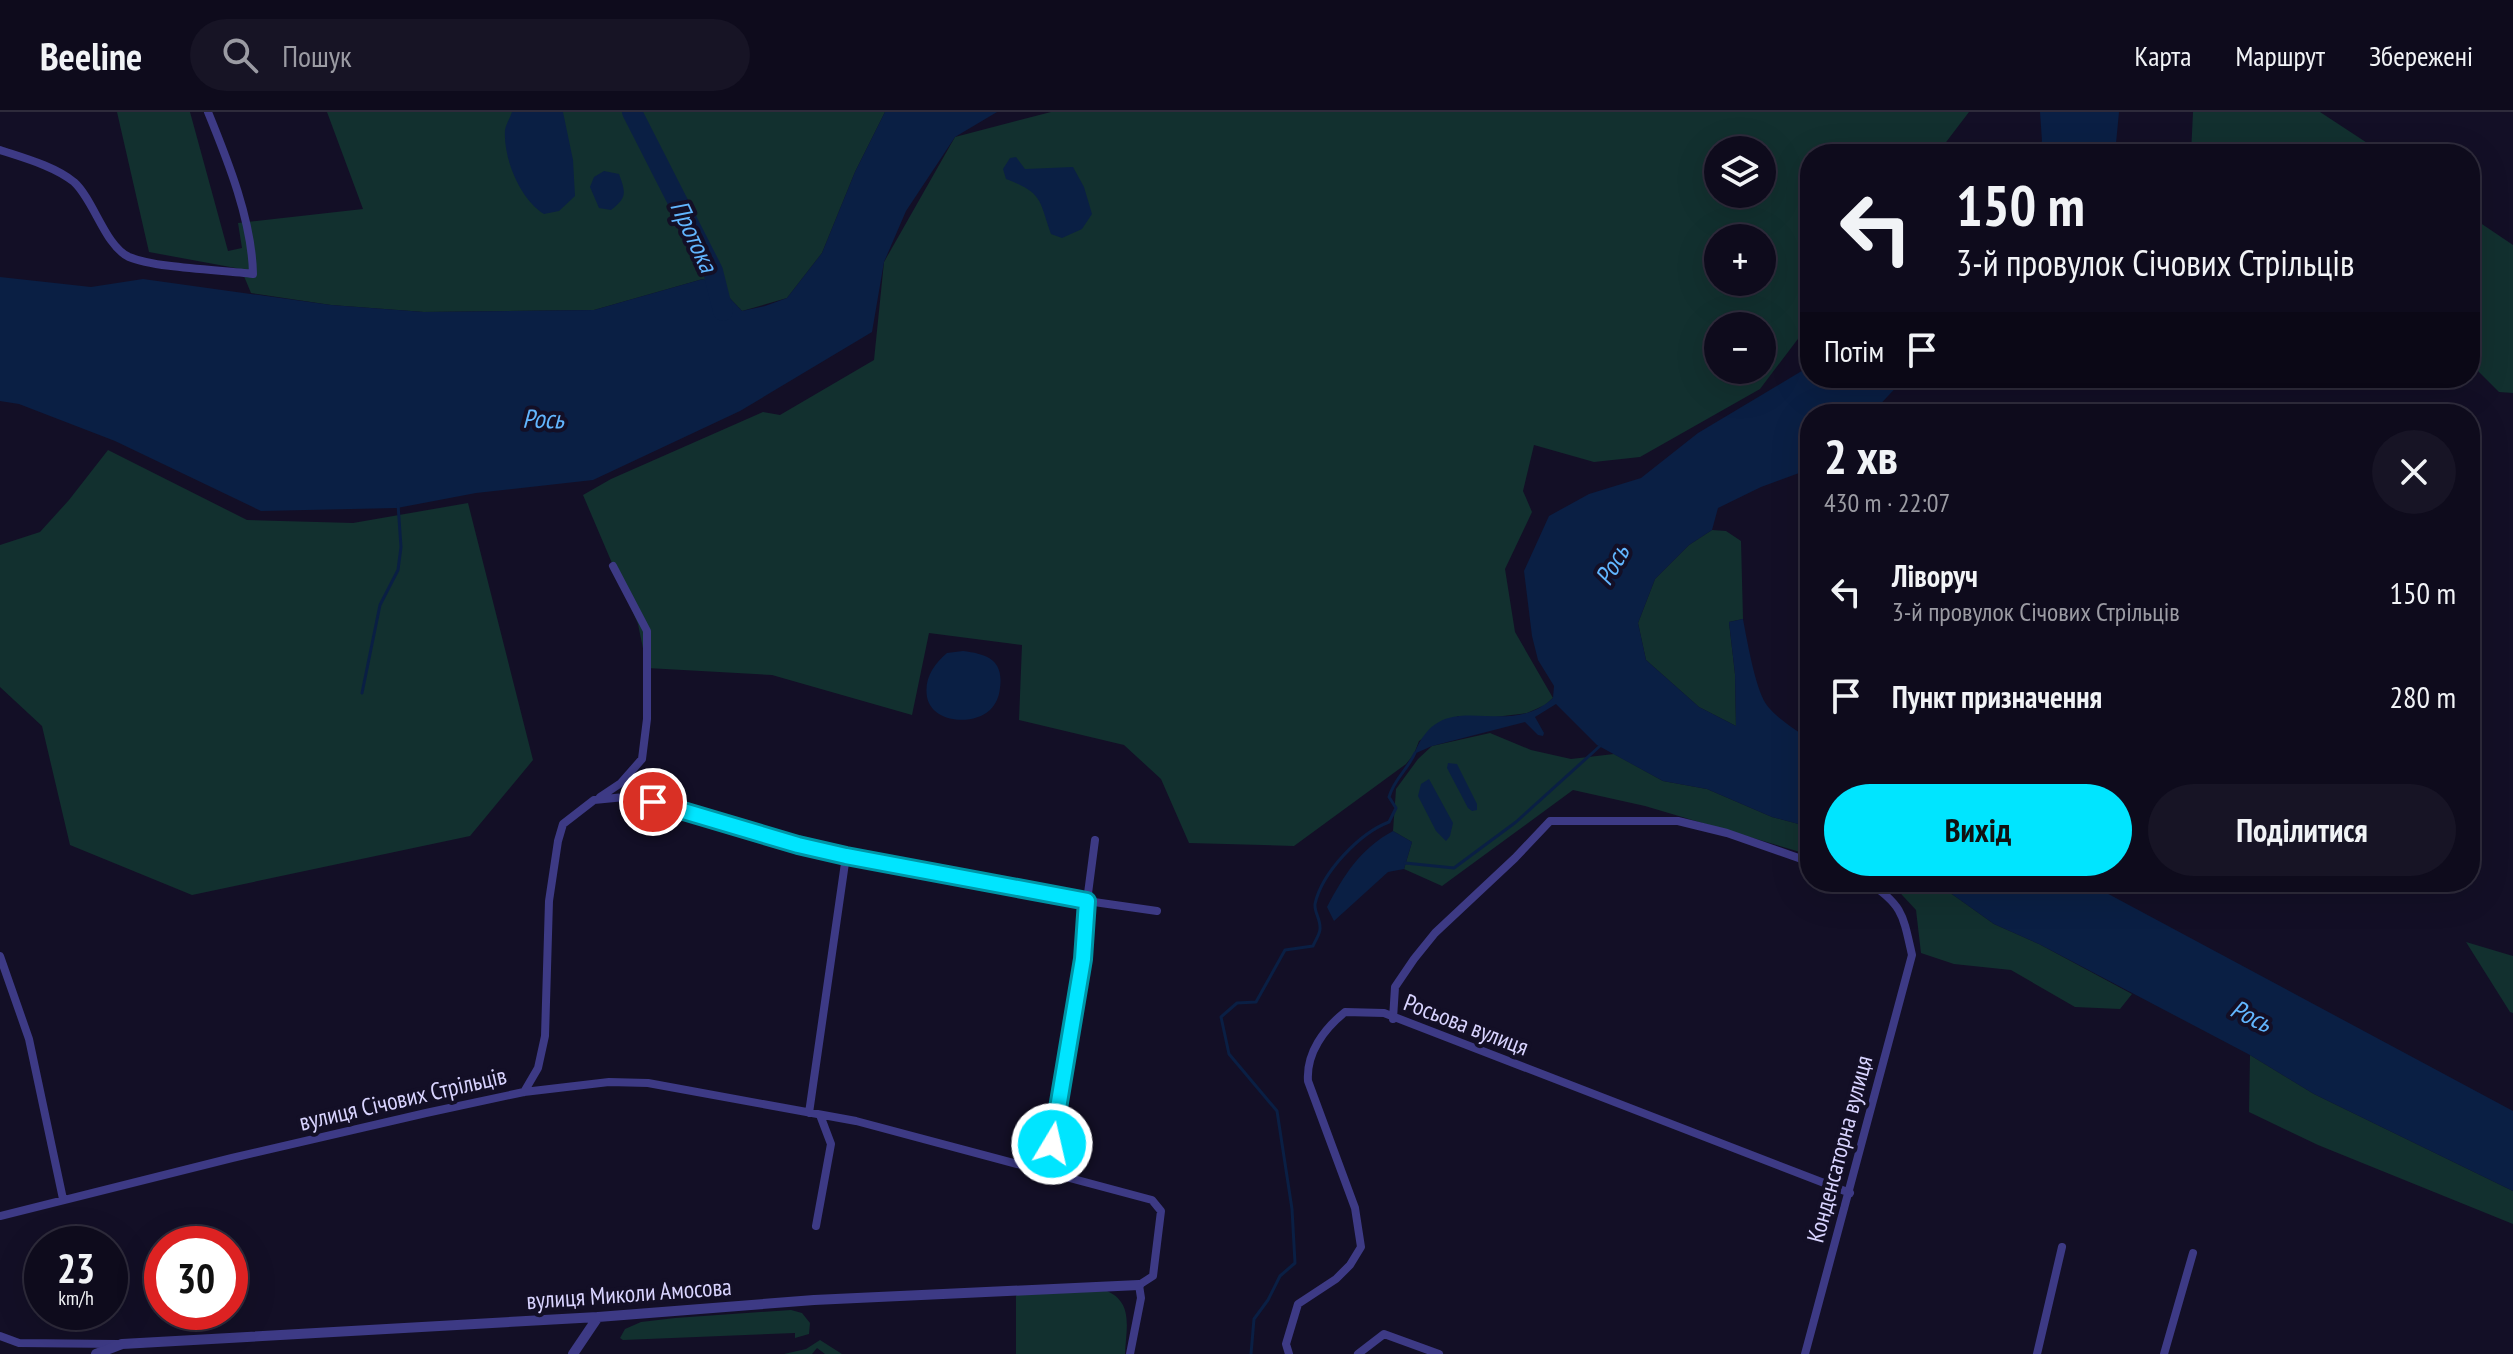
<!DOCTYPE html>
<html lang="uk">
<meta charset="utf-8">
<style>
:root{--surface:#0e0b1c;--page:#171425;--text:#f1f3f6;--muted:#9b9ba3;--line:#2e2b3b;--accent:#00e5ff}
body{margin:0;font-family:"PT Sans Narrow",sans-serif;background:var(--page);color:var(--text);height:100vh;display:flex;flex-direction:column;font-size:30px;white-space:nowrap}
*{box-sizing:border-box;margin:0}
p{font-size:26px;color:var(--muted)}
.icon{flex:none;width:44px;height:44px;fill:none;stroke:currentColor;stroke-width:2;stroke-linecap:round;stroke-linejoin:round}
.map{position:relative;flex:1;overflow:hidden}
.details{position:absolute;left:1800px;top:292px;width:680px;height:488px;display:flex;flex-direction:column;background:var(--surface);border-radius:32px;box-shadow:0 8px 32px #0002,0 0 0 2px var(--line)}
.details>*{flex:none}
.top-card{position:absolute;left:1800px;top:32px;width:680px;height:244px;border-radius:32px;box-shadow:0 8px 32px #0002,0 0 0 2px var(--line);background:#0e0b1c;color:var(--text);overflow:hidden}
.fabs{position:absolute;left:1704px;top:24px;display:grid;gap:16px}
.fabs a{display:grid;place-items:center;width:72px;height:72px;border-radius:50%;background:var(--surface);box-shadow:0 8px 32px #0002,0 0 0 2px var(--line);font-size:40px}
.speed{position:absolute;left:24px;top:1114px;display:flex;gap:16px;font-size:40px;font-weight:700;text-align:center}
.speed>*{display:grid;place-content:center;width:104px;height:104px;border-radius:50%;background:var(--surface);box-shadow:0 8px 32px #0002,0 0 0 2px var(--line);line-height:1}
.speed small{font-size:20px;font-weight:400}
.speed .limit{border:12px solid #d22;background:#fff;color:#111}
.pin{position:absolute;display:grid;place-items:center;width:68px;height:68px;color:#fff;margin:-34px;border:4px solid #fff;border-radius:50%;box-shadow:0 2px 8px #0007}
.me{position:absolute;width:88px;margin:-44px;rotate:9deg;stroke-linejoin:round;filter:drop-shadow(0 0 6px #0008)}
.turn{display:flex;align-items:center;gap:28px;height:168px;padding:0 24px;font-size:36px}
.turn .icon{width:104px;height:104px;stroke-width:2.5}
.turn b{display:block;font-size:56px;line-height:68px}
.then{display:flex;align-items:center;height:76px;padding:0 24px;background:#0003;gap:16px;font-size:30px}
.round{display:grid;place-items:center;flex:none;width:84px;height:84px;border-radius:42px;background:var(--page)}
.headline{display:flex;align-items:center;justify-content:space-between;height:136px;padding:0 24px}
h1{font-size:48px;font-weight:700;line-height:60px}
.cta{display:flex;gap:16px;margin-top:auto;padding:16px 24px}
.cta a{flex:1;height:92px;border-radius:48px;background:var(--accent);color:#111;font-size:32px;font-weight:700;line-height:92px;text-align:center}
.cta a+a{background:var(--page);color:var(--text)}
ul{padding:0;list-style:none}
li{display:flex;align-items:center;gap:24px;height:104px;padding:0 24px}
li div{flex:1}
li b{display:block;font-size:30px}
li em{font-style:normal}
header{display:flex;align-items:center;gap:48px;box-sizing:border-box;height:112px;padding:0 40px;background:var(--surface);border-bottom:2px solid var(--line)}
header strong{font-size:38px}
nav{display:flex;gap:44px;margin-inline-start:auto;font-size:28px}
.search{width:560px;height:72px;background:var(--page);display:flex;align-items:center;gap:20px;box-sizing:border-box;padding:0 28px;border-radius:44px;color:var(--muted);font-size:30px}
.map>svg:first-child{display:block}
</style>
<header>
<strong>Beeline</strong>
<div class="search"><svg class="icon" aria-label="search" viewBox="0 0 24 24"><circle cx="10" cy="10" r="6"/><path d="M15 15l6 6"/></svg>Пошук</div>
<nav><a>Карта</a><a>Маршрут</a><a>Збережені</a></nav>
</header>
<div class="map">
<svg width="2513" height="1242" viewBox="0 0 2513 1242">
<rect width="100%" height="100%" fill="#130f26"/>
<path fill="#12302f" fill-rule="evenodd" d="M117,0H190L228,139L242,136L238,111L363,97L327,0H885L855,60L822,141L787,186L742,199L723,179L703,167L594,198L424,200L331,193L251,181L241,157L149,140Z
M1051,0H1969L1937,42H1810V211L1760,277L1640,345L1594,350L1534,333L1523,379L1532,400L1505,457L1515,520L1553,586L1545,593L1527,601L1495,605L1458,604L1419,629L1414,642L1406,652L1294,734L1189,731L1161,667L1124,633L1019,608L1022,533L929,521L912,603L772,563L647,556L638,512L583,383L611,367L763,300L780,303L874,248L884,150L955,25ZM1718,38H1762V82H1718ZM1718,126H1762V170H1718ZM1718,214H1762V258H1718Z
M2193,0H2320L2384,42H2191Z
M2470,104L2513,133V281L2499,280L2470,251Z
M108,338L247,408L353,411L468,391L533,648L470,724L192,783L70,733L42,614L0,575V433L40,420L69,388Z
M1712,418L1726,419L1741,429L1743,507L1729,510L1735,562L1736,614L1699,595L1646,548L1638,511L1655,467L1689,433Z
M1490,621L1531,638L1571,647L1614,642L1663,669L1707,677L1772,705L1810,715V743L1645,694L1573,678L1442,774L1404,757L1412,730L1393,719L1396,677L1418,647L1432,634Z
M1890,770H1935L1994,812L2039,832L2132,882L2120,897L2075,895L2011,858L1954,852L1921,841L1916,798Z
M2466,830L2513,844V901L2510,900Z
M2250,943L2314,982L2513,1079V1112L2318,1033L2249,1000Z
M1107,1179C1134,1191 1126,1217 1125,1242H1016V1183Z
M791,1198L802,1201L810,1211L809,1222L795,1226V1221L623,1228L620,1226L625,1217L641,1210L675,1206Z
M820,1228L842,1242H825L817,1236L812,1242H784L806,1237Z"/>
<path fill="#0a1f44" d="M512,0H563L573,48L575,84L559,99L544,102C520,87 503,46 505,18C506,12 510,6 512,0Z
M885,0H997L955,25L906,99L884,150L872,220L740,299L593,368L476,381L397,396L261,399L115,329L19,292L0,289V165L91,175L143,167L331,193L424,200L594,198L703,167L723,179L742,199L765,194L787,186L822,141L855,60Z
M2040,0H2119L2115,42H2037L2042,29Z
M1016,45L1025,57L1073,55L1084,75L1092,102L1082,117L1062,126L1051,122C1039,88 1043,81 1006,67L1003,57L1010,46Z
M604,59L619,62C626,81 627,86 611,98L599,96L590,75L594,65Z
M1810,254V266H1905L1871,302H1810V357L1761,375L1718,396L1712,418L1689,433L1655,467L1638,511L1646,548L1699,595L1736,614L1735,562L1729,510L1743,507C1747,528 1755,575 1766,592C1773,603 1798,621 1810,626V715L1772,705L1707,677L1663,669L1597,633L1556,592L1535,605L1544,621L1543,624L1538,623L1525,610L1432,634L1414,642C1443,569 1504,631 1553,586L1554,574L1538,548L1532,524L1524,459L1549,404L1589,382L1641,366L1698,321Z
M963,539C987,542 1004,548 1000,576C999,585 996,592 990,598C973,614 932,611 927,585C924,566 934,552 947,541Z
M1448,651L1457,652L1477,692V698L1472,699L1468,696L1447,656Z
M1429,667L1453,711L1450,724L1446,729L1436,719L1418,684L1421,672Z
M1393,719L1412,730L1404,757L1388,760L1334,809L1327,795C1344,763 1360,737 1393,719Z
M1935,770H2086L2513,999V1079L2314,982L2250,943L2039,832L1994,812Z"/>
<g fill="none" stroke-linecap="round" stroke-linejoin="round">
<path stroke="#0a1f44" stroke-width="3" d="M362,581L380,493L398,458L401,435L398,392
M1405,751L1454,756L1516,710L1600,634
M1251,1242L1254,1207L1268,1188L1280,1164L1295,1151L1292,1097L1277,999L1229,942L1221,905L1237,891L1256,890L1285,838L1313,834C1315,829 1320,822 1320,817C1321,808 1314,800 1315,792C1322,760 1360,721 1389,710L1396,696L1389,685C1395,665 1407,659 1415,641"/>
<path stroke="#0a1f44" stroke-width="20" d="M632,0L713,159L723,199"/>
<path stroke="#3d3a85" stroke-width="8" d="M0,38C24,46 54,54 74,70C94,88 105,134 129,145C155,156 222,158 253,162C252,109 228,49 208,0
M600,685L621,671L642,647L647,607V519L613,454
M0,844L29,927L63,1087
M1393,907L1395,875L1414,847L1435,821L1515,746L1550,709H1678L1727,721L1810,750
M524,980L538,956L545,924L549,789L558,729L563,712L594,688L635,684L748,719L846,744L1087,789L1157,799
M809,1001L846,744
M1048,1060L1083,847L1087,789L1095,728
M0,1104L232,1046L426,1001L524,980L609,970L648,971L856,1009L1152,1088L1161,1099L1153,1164L1139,1173L1141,1186L1130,1242
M816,1114L831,1032L820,1003
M0,1224L19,1231L118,1232
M1289,1242L1286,1232L1298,1192L1336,1167L1350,1153L1361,1135L1355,1096L1308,969C1306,941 1324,917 1345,900L1384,901L1850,1081
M1358,1242L1384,1222L1439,1242
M1805,1242L1912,843C1903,803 1903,793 1868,770
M2037,1242L2062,1135
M2164,1242L2193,1141"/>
<path stroke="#3d3a85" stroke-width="10" d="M96,1242L122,1232L598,1205L814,1188L1139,1173
M573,1242L598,1205"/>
</g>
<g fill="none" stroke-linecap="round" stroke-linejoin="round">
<defs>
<path id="route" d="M653,690L798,733L846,744L1087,789L1083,847L1052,1032"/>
</defs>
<use href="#route" stroke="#0095a6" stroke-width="20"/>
<use href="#route" stroke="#00e5ff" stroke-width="14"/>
</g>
<g text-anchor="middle" stroke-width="8" stroke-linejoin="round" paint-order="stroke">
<g font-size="24" fill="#d9d4ff" stroke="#130f26">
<text transform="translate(1466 913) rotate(21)" y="8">Росьова вулиця</text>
<text transform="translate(403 987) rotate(-13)" y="8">вулиця Січових Стрільців</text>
<text transform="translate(1840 1037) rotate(-75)" y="8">Конденсаторна вулиця</text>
<text transform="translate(629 1182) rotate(-4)" y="8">вулиця Миколи Амосова</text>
</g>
<g font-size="26" font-style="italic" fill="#62b6ff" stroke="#130f26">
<text transform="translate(694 124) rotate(65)" y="9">Протока</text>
<text transform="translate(543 307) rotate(1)" y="9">Рось</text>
<text transform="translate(1612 453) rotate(-60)" y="9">Рось</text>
<text transform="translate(2251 904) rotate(26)" y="9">Рось</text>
</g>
</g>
</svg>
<div class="fabs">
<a><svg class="icon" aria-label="layers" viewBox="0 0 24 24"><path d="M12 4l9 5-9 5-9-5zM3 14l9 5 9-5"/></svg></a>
<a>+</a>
<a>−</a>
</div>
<div class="speed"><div>23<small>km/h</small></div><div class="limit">30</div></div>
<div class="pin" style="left:653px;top:690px;background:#d93025"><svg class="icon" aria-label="arrive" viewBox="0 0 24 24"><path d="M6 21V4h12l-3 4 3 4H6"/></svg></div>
<svg class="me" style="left:1052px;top:1032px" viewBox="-20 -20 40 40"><circle r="17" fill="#00e5ff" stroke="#fff" stroke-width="3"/><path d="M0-11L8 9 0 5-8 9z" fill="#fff"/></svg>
<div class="top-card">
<div class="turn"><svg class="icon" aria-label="left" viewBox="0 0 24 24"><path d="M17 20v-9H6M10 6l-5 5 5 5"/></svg><div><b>150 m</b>3-й провулок Січових Стрільців</div></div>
<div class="then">Потім<svg class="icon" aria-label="arrive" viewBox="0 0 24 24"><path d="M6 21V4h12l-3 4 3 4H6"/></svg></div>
</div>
<section class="details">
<div class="headline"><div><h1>2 хв</h1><p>430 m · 22:07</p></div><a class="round"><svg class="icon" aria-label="close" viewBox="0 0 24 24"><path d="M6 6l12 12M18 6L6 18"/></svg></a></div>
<ul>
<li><svg class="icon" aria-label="left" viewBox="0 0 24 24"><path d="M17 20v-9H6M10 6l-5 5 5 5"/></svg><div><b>Ліворуч</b><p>3-й провулок Січових Стрільців</p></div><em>150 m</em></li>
<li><svg class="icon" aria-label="arrive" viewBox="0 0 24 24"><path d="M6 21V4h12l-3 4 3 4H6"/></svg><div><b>Пункт призначення</b></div><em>280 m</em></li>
</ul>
<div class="cta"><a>Вихід</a><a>Поділитися</a></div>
</section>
</div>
